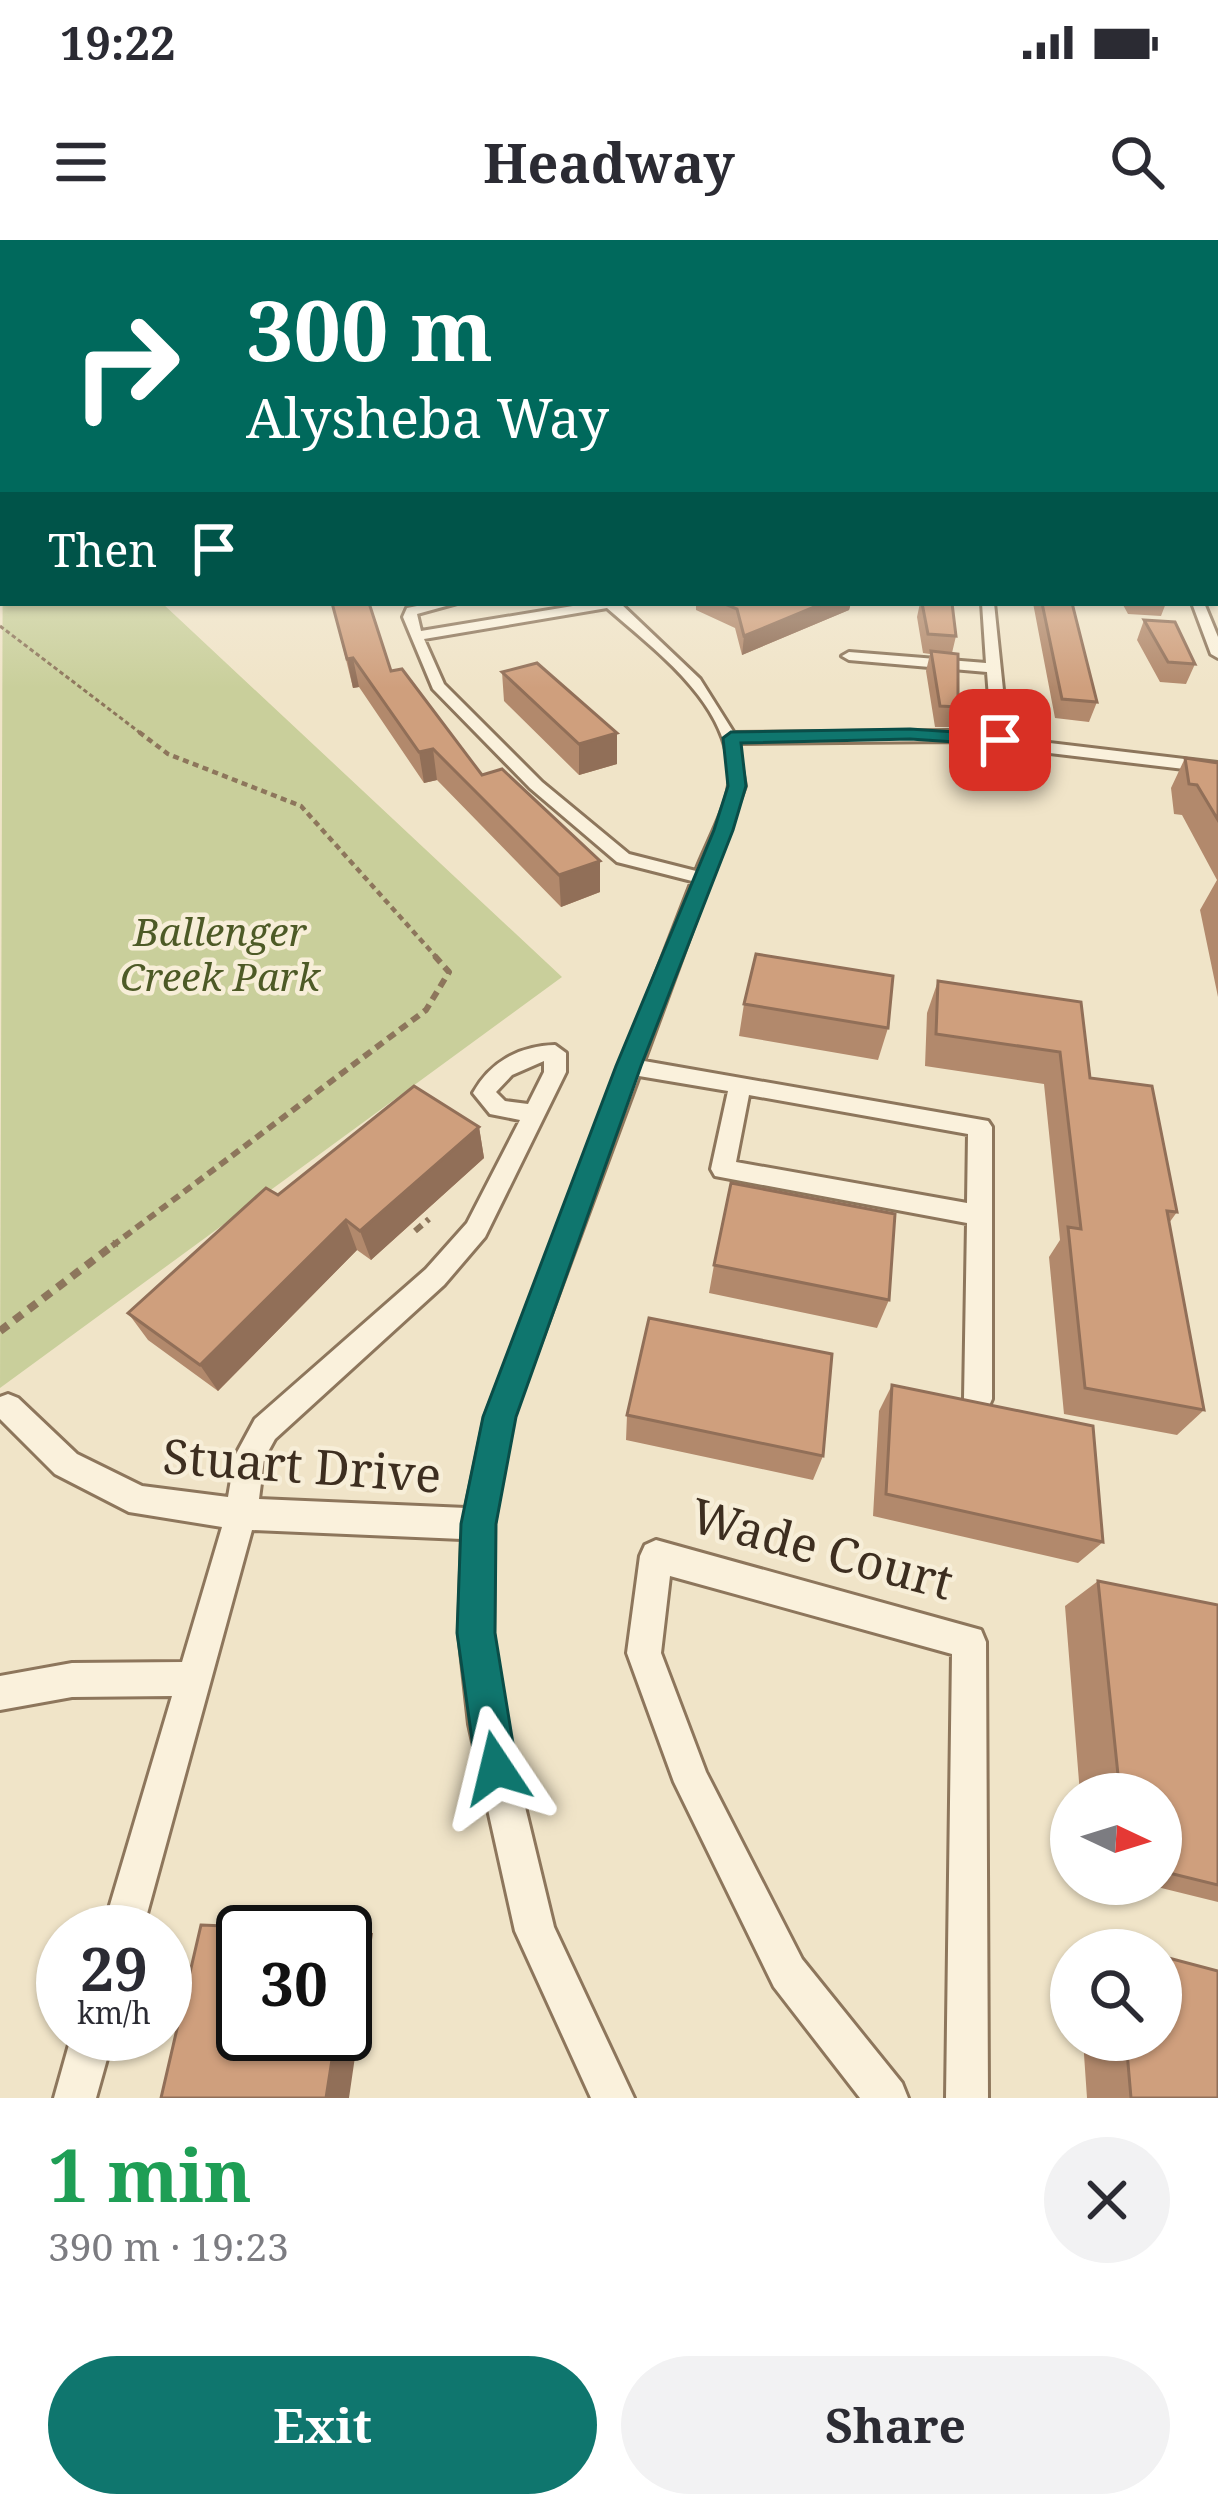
<!DOCTYPE html>
<meta charset="utf-8">
<style>
:root{--surface:#fff;--page:#f2f2f3;--text:#2b2b33;--muted:#7c7c81;--accent:#0f766e}
body{margin:0;font-family:"Noto Serif",serif;background:var(--page);color:var(--text);height:100vh;display:flex;flex-direction:column;font-size:45px;white-space:nowrap}
*{box-sizing:border-box;margin:0}
p{font-size:39px;color:var(--muted)}
.icon{flex:none;width:66px;height:66px;fill:none;stroke:currentColor;stroke-width:2;stroke-linecap:round;stroke-linejoin:round}
.map{position:relative;height:1858px;overflow:hidden}
.drawer{display:flex;flex-direction:column;background:var(--surface);flex:1}
.drawer>*{flex:none}
.banner{position:absolute;left:0px;top:0px;width:1218px;height:366px;box-shadow:0 3px 9px #0004;background:#00695c;color:#fff;overflow:hidden}
.needle{width:78px;rotate:94deg}
.controls{position:absolute;left:1050px;top:1533px;display:grid;gap:24px}
.controls a{display:grid;place-items:center;width:132px;height:132px;border-radius:50%;background:var(--surface);box-shadow:0 3px 9px #0004;font-size:60px}
.speed{position:absolute;left:36px;top:1665px;display:flex;gap:24px;font-size:60px;font-weight:700;text-align:center}
.speed>*{display:grid;place-content:center;width:156px;height:156px;border-radius:50%;background:var(--surface);box-shadow:0 3px 9px #0004;line-height:1}
.speed small{font-size:30px;font-weight:400}
.speed .limit{border:6px solid #111;border-radius:18px;background:#fff;color:#111}
.pin{position:absolute;display:grid;place-items:center;width:102px;height:102px;color:#fff;margin:-51px;border-radius:24px;box-shadow:0 6px 18px #0006}
.me{position:absolute;width:132px;margin:-66px;rotate:350deg;stroke-linejoin:round;filter:drop-shadow(0 0 9px #0008)}
.turn{display:flex;align-items:center;gap:42px;height:252px;padding:0 48px;font-size:54px}
.turn .icon{width:156px;height:156px;stroke-width:2.5}
.turn b{display:block;font-size:84px;line-height:102px}
.then{display:flex;align-items:center;height:114px;padding:0 48px;background:#0003;gap:24px;font-size:45px}
.round{display:grid;place-items:center;flex:none;width:126px;height:126px;border-radius:63px;background:var(--page)}
.headline{display:flex;align-items:center;justify-content:space-between;height:204px;padding:0 48px}
h1{font-size:72px;font-weight:700;line-height:90px;color:#1e9e55}
.button{display:flex;gap:24px;margin-top:auto;padding:24px 48px}
.button a{flex:1;height:138px;border-radius:72px;background:var(--accent);color:#fff;font-size:48px;font-weight:700;line-height:138px;text-align:center}
.button a+a{background:var(--page);color:var(--text)}
.status{display:flex;justify-content:space-between;align-items:center;height:84px;padding:0 60px;background:var(--surface);direction:ltr}
.status svg{height:33px;fill:currentColor}
header{display:flex;justify-content:space-between;align-items:center;height:156px;padding:0 48px;background:var(--surface);font-size:54px;font-weight:700}
.map>svg:first-child{display:block}
</style>
<div class="status"><b>19:22</b><svg viewBox="0 0 49 12"><path d="M0 12V9h3v3zM5 12V6h3v6zM10 12V3h3v9zM15 12V0h3v12zM26 1h20v11H26zM47 4h2v5h-2z"/></svg></div>
<header><svg class="icon" aria-label="menu" viewBox="0 0 24 24"><path d="M4 6h16M4 12h16M4 18h16"/></svg>Headway<svg class="icon" aria-label="search" viewBox="0 0 24 24"><circle cx="10" cy="10" r="6"/><path d="M15 15l6 6"/></svg></header>
<div class="map">
<svg width="1218" height="1858" viewBox="0 0 1218 1858">
<rect width="100%" height="100%" fill="#f0e4c8"/>
<path fill="#c9cf9b" d="M3,249V363H162L562,737L0,1148Z"/>
<g fill="none" stroke-linecap="round" stroke-linejoin="round">
<defs>
<path id="street" d="M432,363H457L417,374L421,391L591,363H620L700,439L734,493L948,491L992,497L987,432L849,420L842,416L849,412L986,423L982,363H994L1008,498L1218,523V533L948,501L737,503L745,546L644,821L988,881L992,887V1159L988,1168L978,1172L968,1168L964,1159L967,983L715,936L711,929L728,851L639,836L513,1177L494,1284L493,1393L505,1484L554,1687L634,1858H591L515,1691L469,1484L459,1393L462,1299L252,1290L142,1692H102L172,1456L72,1457L0,1470V1436L72,1423L182,1422L222,1287L129,1272L55,1234L0,1179V1157L8,1154L18,1158L77,1214L142,1246L228,1257L235,1216L255,1179L426,1029L467,983L520,880L490,874L473,853C490,822 519,806 555,805L566,813V832L485,997L444,1045L275,1199L264,1219L259,1259L466,1268L485,1177L692,641L617,622L530,548L433,449L403,377L407,368ZM607,368C657,412 736,468 729,545C726,569 705,607 696,631L629,614L542,542L444,444L424,399ZM544,821V832L528,864L505,861L496,852L512,835ZM749,855L968,894L967,963L736,922Z
M1192,363H1204L1218,397V418L1211,414Z
M656,1300L981,1390L986,1402L988,1858H946L952,1414L670,1336L661,1413L706,1532L802,1719L902,1843L908,1858H860L774,1747L674,1542L627,1413L640,1316L645,1305Z
M72,1794H114L96,1858H54Z"/>
<path id="highway" d="M1215,199H1218V210H1215Z"/>
</defs>
<use href="#street" stroke="#8d765c" stroke-width="6"/>
<use href="#highway" stroke="#5b4430" stroke-width="6"/>
<path stroke="#8d765c" stroke-width="3" stroke-dasharray="4.5 3" stroke-linecap="butt" d="M0,386L143,495"/>
<path stroke="#8d765c" stroke-width="4.5" stroke-dasharray="6 4.5" stroke-linecap="butt" d="M139,492L168,514L301,566L437,718"/>
<path stroke="#8d765c" stroke-width="6" stroke-dasharray="9 6" stroke-linecap="butt" d="M415,991L429,979
M112,1006L426,770L449,732L434,715"/>
<path stroke="#8d765c" stroke-width="8" stroke-dasharray="10 8" stroke-linecap="butt" d="M0,1091L116,1003"/>
<use href="#street" fill="#faf1dc" fill-rule="evenodd"/>
<use href="#highway" fill="#e0a458" fill-rule="evenodd"/>
</g>
<path fill="#b2896c" d="M1215,242H1218V329L1215,323Z
M332,363L482,535L600,621V652L561,667L437,540L424,543L359,447L353,448Z
M696,363H851L849,370L742,415L735,388L696,370Z
M920,363H952L956,396L952,413L958,467L952,487H935L926,431L930,414L923,413L917,377Z
M1033,363H1073L1097,462L1089,482L1055,478Z
M1122,363H1166L1161,376L1128,374Z
M1144,380L1195,424L1186,444L1160,442L1137,400Z
M502,432L617,493V524L579,535L504,461Z
M1185,518L1218,523V757L1200,670L1217,640L1182,575L1174,574L1171,548Z
M938,741L1081,762L1090,838L1177,972L1169,983L1204,1170L1177,1195L1064,1174L1049,1017L1060,1000L1044,844L925,826L927,773Z
M744,764L888,788L878,820L739,796Z
M479,887L484,918L371,1020L357,1010L218,1151L148,1100L128,1073L278,955Z
M714,1025L889,1060L877,1088L709,1053Z
M892,1145L1103,1302L1078,1323L873,1276L879,1171Z
M627,1175L823,1216L813,1240L626,1200Z
M1098,1341L1218,1365V1662L1145,1644H1161V1554H1080L1065,1366Z
M1117,1704L1138,1710H1076V1705Z
M1083,1800H1161L1218,1858H1087Z"/>
<path fill="#916f58" d="M824,363H851L849,370L742,415L744,396Z
M353,418L359,447L353,448L347,419Z
M617,493V524L579,535V504Z
M433,509L437,540L424,543L419,512Z
M600,621V652L561,667L559,635Z
M479,887L484,918L371,1020L360,991Z
M346,980L357,1010L218,1151L200,1125Z
M352,1691L373,1693L349,1858H326L336,1794H345V1738Z"/>
<path fill="#cf9f7d" stroke="#916f58" stroke-width="3" d="M1215,242H1218V296L1215,290Z
M332,363H369L391,431L402,429L482,535L502,529L600,621L559,635L433,509L419,512L353,418L347,419Z
M723,363H824L744,396L737,369Z
M922,363H952L956,396L928,394Z
M1042,363H1072L1097,462L1062,459Z
M1144,380L1175,382L1195,424L1168,422Z
M931,411L958,414V467L940,466Z
M537,423L617,493L579,504L502,432Z
M1185,518L1218,523V580L1197,545L1189,544Z
M756,714L893,736L888,788L744,764Z
M938,741L1081,762L1090,838L1152,846L1177,972L1167,971L1204,1170L1085,1148L1068,987L1081,989L1060,812L936,794Z
M414,846L479,887L360,991L346,980L200,1125L128,1073L266,948L278,955Z
M731,943L895,974L889,1060L714,1025Z
M649,1078L832,1114L823,1216L627,1175Z
M892,1145L1093,1186L1103,1302L886,1254Z
M1098,1341L1218,1365V1645L1161,1631V1554H1120Z
M201,1685L352,1691L345,1738V1692H243V1794H336L326,1858H161Z
M1117,1704L1138,1710H1117Z
M1161,1716L1218,1731V1858H1131L1126,1800H1161Z"/>
<linearGradient id="sky" x2="0" y2="1"><stop stop-color="#8fbad6"/><stop offset="0.42" stop-color="#f8f3e6"/><stop offset="1" stop-color="#f8f3e6" stop-opacity="0"/></linearGradient>
<rect width="1218" height="448" fill="url(#sky)"/>
<path fill="#0f766e" stroke="#0a4d48" stroke-width="3" d="M910,489L1000,495L1009,500L1000,505L910,499L741,503L746,546L733,590L641,826L516,1177L496,1284L495,1393L517,1528L511,1543L496,1549L482,1543L476,1528L457,1393L461,1284L483,1177L616,826L714,590L728,546L723,498L731,492Z"/>
<g text-anchor="middle" stroke-width="9" stroke-linejoin="round" paint-order="stroke">
<g font-size="39" font-style="italic" fill="#4d5a26" stroke="#f7eed8">
<text x="220" y="706">Ballenger<tspan x="220" dy="45">Creek Park</tspan></text>
</g>
<g font-size="48" fill="#3d2e20" stroke="#f7eed8">
<text transform="translate(302 1226) rotate(4)" y="17">Stuart Drive</text>
<text transform="translate(822 1309) rotate(15)" y="17">Wade Court</text>
</g>
</g>
</svg>
<div class="controls">
<a><svg class="needle" viewBox="-14 -14 28 28"><path d="M0-13l5 13h-10z" fill="#e53935"/><path d="M0 13l5-13h-10z" fill="#7c7c81"/></svg></a>
<a><svg class="icon" aria-label="search" viewBox="0 0 24 24"><circle cx="10" cy="10" r="6"/><path d="M15 15l6 6"/></svg></a>
</div>
<div class="speed"><div>29<small>km/h</small></div><div class="limit">30</div></div>
<div class="pin" style="left:1000px;top:500px;background:#d93025"><svg class="icon" aria-label="arrive" viewBox="0 0 24 24"><path d="M6 21V4h12l-3 4 3 4H6"/></svg></div>
<svg class="me" style="left:496px;top:1528px" viewBox="-20 -20 40 40"><path d="M0-17L14 15 0 8-14 15z" fill="#0f766e" stroke="#fff" stroke-width="4"/></svg>
<div class="banner">
<div class="turn"><svg class="icon" aria-label="right" viewBox="0 0 24 24"><path d="M7 20v-9h11M14 6l5 5-5 5"/></svg><div><b>300 m</b>Alysheba Way</div></div>
<div class="then">Then<svg class="icon" aria-label="arrive" viewBox="0 0 24 24"><path d="M6 21V4h12l-3 4 3 4H6"/></svg></div>
</div>
</div>
<section class="drawer">
<div class="headline"><div><h1>1 min</h1><p>390 m · 19:23</p></div><a class="round"><svg class="icon" aria-label="close" viewBox="0 0 24 24"><path d="M6 6l12 12M18 6L6 18"/></svg></a></div>
<div class="button"><a>Exit</a><a>Share</a></div>
</section>
